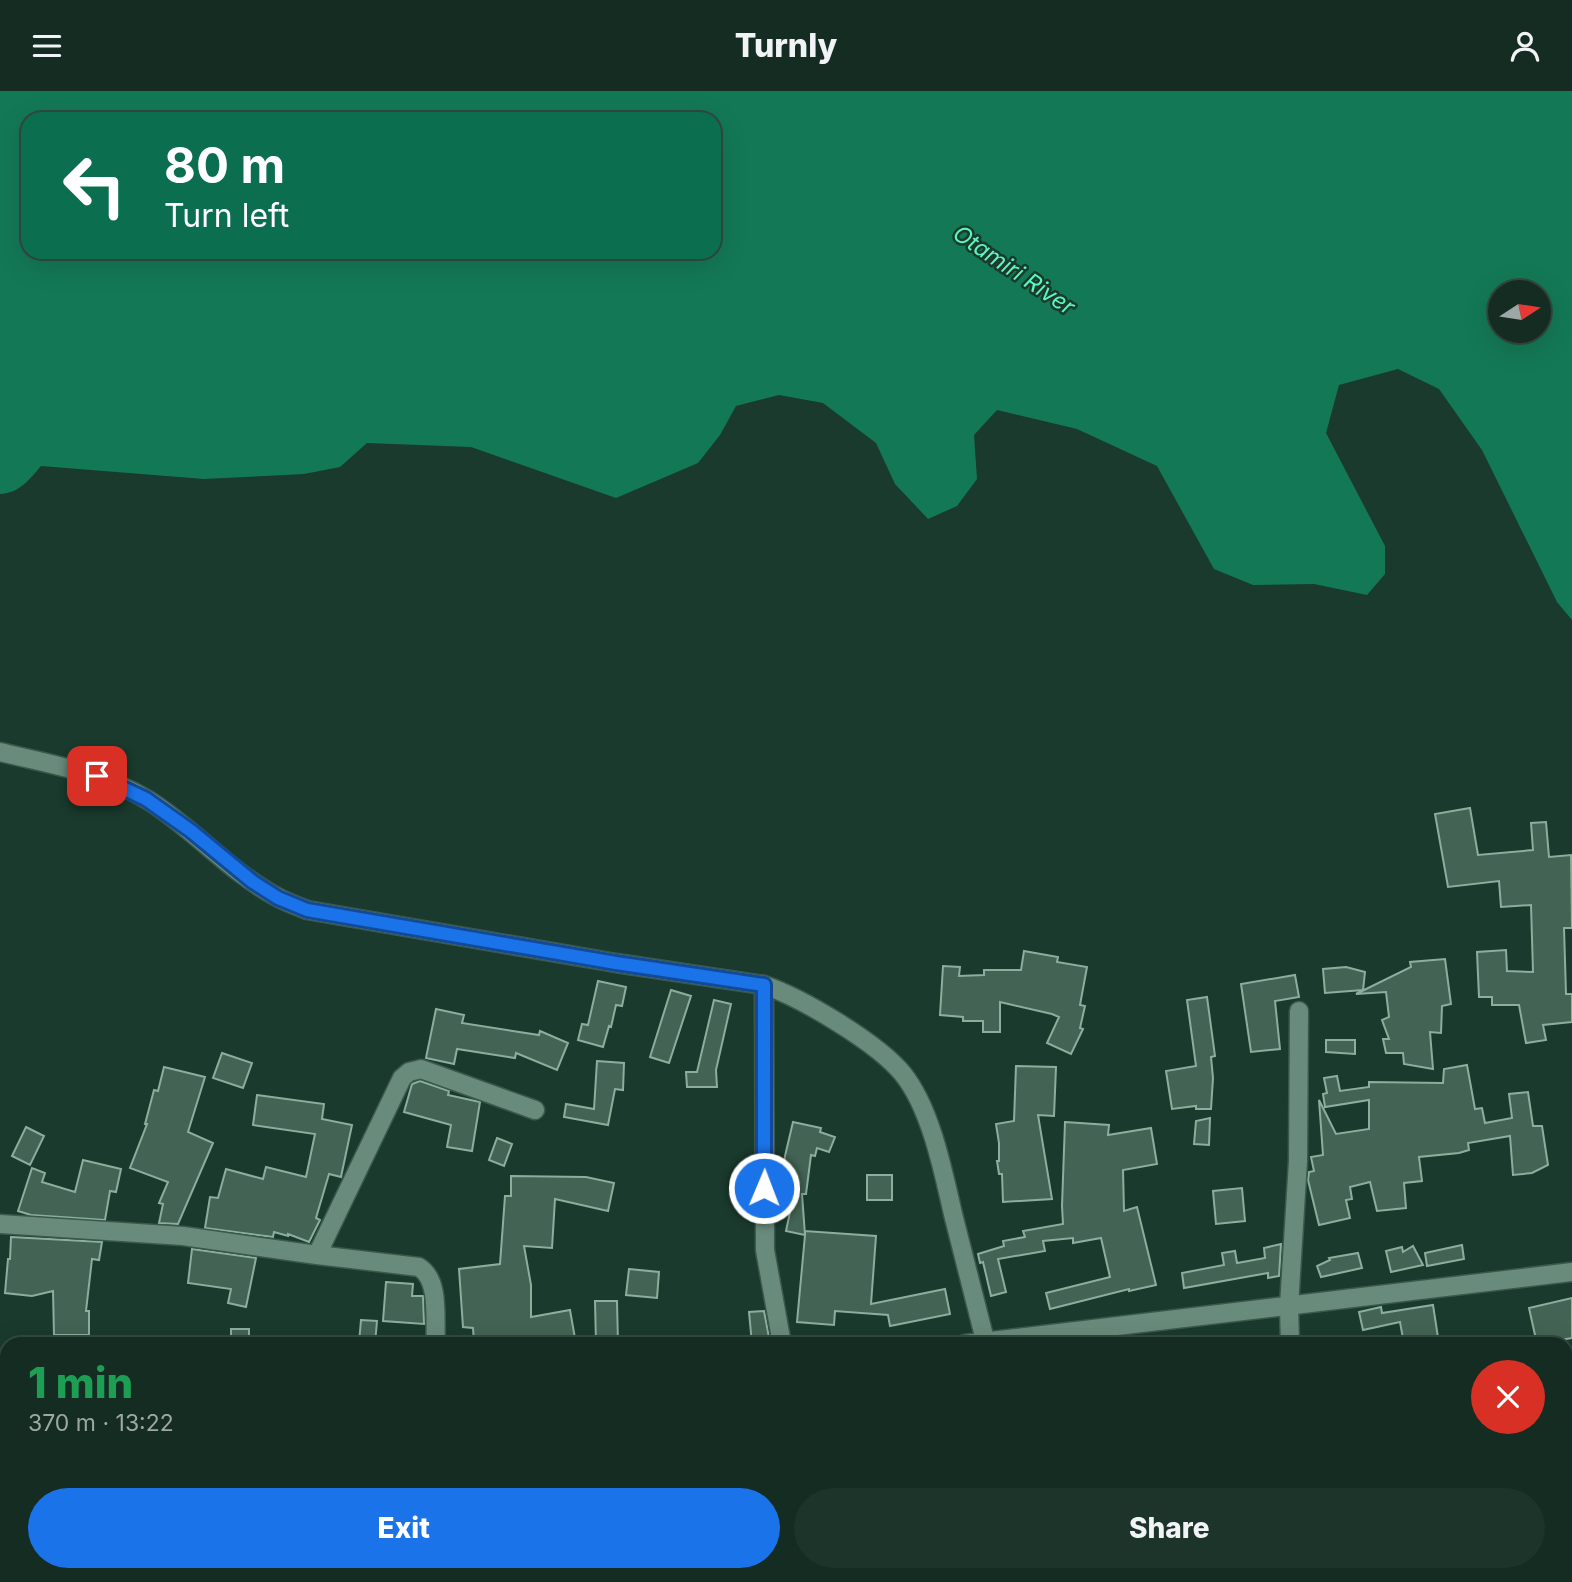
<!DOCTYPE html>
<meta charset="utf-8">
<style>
:root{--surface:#142c22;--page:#1d342a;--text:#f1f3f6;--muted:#9da7a5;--line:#334840;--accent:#1a73e8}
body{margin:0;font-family:Inter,sans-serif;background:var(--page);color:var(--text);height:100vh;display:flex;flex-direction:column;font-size:26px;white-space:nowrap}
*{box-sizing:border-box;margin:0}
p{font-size:23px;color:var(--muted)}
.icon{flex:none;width:38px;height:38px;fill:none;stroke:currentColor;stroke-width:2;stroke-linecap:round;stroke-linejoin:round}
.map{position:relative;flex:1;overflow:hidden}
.panel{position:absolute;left:0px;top:1246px;width:1573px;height:245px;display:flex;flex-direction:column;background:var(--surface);border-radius:21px 21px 0 0;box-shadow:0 7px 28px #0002,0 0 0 2px var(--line)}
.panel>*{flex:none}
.hud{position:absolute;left:21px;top:21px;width:700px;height:147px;border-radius:21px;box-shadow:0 7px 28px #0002,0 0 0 2px var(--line);background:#0b6e4f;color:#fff;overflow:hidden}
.needle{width:46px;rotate:78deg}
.buttons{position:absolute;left:1488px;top:189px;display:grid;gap:14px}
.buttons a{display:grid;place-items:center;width:63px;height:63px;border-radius:50%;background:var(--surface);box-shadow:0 7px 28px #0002,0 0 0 2px var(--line);font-size:35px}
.pin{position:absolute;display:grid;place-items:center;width:60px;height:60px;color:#fff;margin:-30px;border-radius:14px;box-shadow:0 4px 10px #0006}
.me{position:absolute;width:77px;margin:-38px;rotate:1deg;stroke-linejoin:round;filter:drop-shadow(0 0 5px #0008)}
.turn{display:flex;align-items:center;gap:24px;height:147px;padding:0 28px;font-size:32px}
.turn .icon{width:91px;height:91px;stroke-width:2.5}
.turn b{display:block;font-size:49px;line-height:60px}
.round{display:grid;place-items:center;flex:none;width:74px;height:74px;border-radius:37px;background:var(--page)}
.head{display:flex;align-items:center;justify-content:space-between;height:119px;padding:0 28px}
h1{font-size:42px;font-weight:800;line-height:52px;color:#1e9e55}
.cta{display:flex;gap:14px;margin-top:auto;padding:14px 28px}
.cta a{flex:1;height:80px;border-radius:42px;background:var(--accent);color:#fff;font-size:28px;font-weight:800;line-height:80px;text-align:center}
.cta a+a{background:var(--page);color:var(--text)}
header{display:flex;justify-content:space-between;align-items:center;height:91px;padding:0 28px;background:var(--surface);font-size:32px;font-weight:800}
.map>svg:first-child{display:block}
</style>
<header><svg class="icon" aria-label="menu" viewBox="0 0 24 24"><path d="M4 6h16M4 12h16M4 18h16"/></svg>Turnly<svg class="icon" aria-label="person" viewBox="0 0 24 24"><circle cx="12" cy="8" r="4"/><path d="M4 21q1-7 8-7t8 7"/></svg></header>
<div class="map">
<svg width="1572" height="1491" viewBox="0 0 1572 1491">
<rect width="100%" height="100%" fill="#1a3a2d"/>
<path fill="#137856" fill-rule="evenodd" d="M0,0H1572V529L1557,511L1482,359L1439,298L1398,278L1339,294L1326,342L1385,455V483L1367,504L1314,493L1253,494L1214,478L1157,375L1077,338L997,319L974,344L977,388L957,415L928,428L895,393L876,352L823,312L779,304L736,315L720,344L698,372L616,407L471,356L367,352L340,376L304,383L204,388L41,375C29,389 19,402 0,403ZM28,28H714V161H28ZM1500,201H1538V240H1500Z"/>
<path fill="#436354" stroke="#8bae9d" stroke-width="2" d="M1470,717L1478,764L1533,759L1531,732L1546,731L1549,766L1571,764L1572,837H1564L1566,903H1572V931L1543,934L1546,949L1526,952L1519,914H1492V906H1479L1477,861L1506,859L1507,880L1533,881L1531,814L1501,816L1499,790L1448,796L1435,723Z
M1024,860L1058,866L1057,871L1087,876L1080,914L1085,915L1080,937L1083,938L1071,963L1047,952L1059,926L1052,923L1000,911V941H983V930H963V926L940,924L943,875L960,876L959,885L984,884V879H1021Z
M1445,868L1451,913L1442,915L1441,942L1430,941L1433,978L1404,973L1403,962H1386L1383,948H1389L1382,929L1389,926L1386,901L1356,903L1411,876L1410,871Z
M1346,876L1365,881L1363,899L1325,902L1323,878Z
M1295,884L1299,906L1275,910L1280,958L1251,961L1241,893Z
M598,890L626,896L622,915L616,914L611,936L609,935L603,956L578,949L582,933L588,934Z
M671,899L691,905L669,972L650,966Z
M1207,906L1215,965L1211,966L1213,987L1211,1018H1196V1015L1172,1018L1166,980L1196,975L1187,909Z
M714,909L731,913L716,979L717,996H687L686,981H697Z
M436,918L464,924L462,932L539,944L540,940L568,952L557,979L516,962L515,967L457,958L454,973L426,967Z
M1326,949H1355V963L1326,961Z
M222,962L252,972L243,997L213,987Z
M597,970L624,972L623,999L615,998L608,1034L564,1026L566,1013L594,1018Z
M1467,974L1475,1018L1482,1017L1485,1032L1512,1027L1509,1003L1528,1001L1533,1035H1542L1548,1074L1532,1082L1513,1084L1510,1045L1468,1052L1469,1059L1459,1062L1419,1066L1422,1090L1404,1092L1406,1117L1377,1120L1370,1091L1350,1096L1352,1108L1346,1109L1350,1127L1319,1134L1308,1089L1309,1081L1314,1080L1311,1066L1323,1064L1319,1009L1336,1043L1369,1038V1009L1325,1016L1323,1003L1327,1002L1324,987L1337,985L1340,1000L1369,996V991L1443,992L1444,978Z
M1016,975L1056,976L1054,1025L1038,1024L1052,1108L1003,1111L1002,1083H999L997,1070H999V1052L996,1033L1014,1030Z
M164,976L205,986L188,1041L213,1052L178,1133L159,1132L163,1113L159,1112L168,1091L130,1077L147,1033H145L154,999L158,1000Z
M420,990L449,1000L448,1004L480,1011L472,1060L447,1056L451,1034L404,1021L412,993Z
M257,1004L324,1013L322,1028L352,1034L341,1086L329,1083L316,1127L320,1129L309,1151L288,1143V1145L274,1141L273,1146L205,1137L210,1106L218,1107L226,1078L263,1088L266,1076L306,1086L315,1043L253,1034Z
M1210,1027L1209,1054L1194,1053L1196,1030Z
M793,1031L821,1037L820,1041L835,1046L829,1061L817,1057L815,1065L811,1064L806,1103H802L805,1144V1140L876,1145L871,1213L945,1198L950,1223L890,1235L888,1224L835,1220L834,1234L797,1231L805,1144L786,1140L790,1121H785L784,1101L780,1100L785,1065Z
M1065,1031L1109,1034L1108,1044L1151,1037L1157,1073L1123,1079L1124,1120L1137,1116L1156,1194L1129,1200V1198L1050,1218L1046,1202L1110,1186L1101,1147L1073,1152V1147L1043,1150L1045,1160L998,1168L1006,1201L991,1205L983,1171L980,1172L978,1163L1004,1155L1003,1150L1025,1146L1023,1140L1063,1133L1062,1115Z
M26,1036L44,1045L30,1074L12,1065Z
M497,1047L512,1053L504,1075L489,1069Z
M83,1069L121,1078L116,1101L110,1100L105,1129L31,1124L18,1120L32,1077L45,1082L42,1091L75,1101Z
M867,1084H892V1109H867Z
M511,1085L586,1086L614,1092L608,1120L555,1108L552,1157L524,1155L531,1194V1226L570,1219L576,1253H474L473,1237L463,1236L459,1178L500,1173L505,1105H511Z
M1242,1097L1245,1130L1216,1133L1213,1100Z
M11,1146L102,1151L99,1169L92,1168L86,1220H89V1244H54L53,1200L32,1205L5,1202L8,1168H10Z
M1281,1153L1279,1185L1268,1187V1182L1184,1197L1182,1182L1224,1174L1222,1162L1235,1160L1237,1172L1265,1167L1264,1157Z
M1462,1154L1464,1168L1427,1175L1425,1162Z
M1413,1155L1423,1174L1391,1181L1386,1160L1402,1156L1403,1161Z
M192,1158L256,1167L246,1216L228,1212L231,1198L188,1192Z
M1358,1162L1362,1177L1321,1186L1317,1175L1330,1169L1329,1167Z
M629,1178L659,1181L657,1207L626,1204Z
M386,1191L413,1193L412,1205H423L424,1233L383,1230Z
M1572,1207V1247L1537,1253L1529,1217Z
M595,1210H617L618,1253H596Z
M1433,1214L1439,1253H1404L1400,1231L1363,1239L1359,1221L1381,1216L1382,1222Z
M764,1220L770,1252L752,1253L749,1221Z
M361,1229L377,1230L375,1253L359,1252Z
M231,1238H249V1253H231Z"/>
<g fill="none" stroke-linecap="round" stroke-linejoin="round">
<defs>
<path id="minor" d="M0,661C50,673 104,682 148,709C194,738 230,781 277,806C286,811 297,815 307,819L616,872L764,894C802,907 878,952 903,983C931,1018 943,1080 953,1123C964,1166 975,1210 986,1253
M764,894L765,1159L782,1253
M0,1133L183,1145L317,1164L419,1176C441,1190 434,1229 436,1253
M317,1164L402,987L409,981L421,978L535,1019
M965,1253L1572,1181
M1290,1253L1289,1215L1298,1070L1299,920
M0,1369L7,1368
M1566,1381L1572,1375
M215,1484L226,1491
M1038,1484L1040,1491
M1292,1484V1491
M1406,1484L1437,1491
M892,1491L895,1484
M1494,1491L1497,1484"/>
</defs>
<use href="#minor" stroke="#3c584d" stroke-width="21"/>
<use href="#minor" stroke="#698b7b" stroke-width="18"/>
</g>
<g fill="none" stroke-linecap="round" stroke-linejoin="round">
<defs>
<path id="route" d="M97,685L146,708L191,740L253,791L278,807L307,819L616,872L764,894V1097"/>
</defs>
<use href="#route" stroke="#114b97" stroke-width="18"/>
<use href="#route" stroke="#1a73e8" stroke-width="12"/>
</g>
<g text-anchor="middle" stroke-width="5" stroke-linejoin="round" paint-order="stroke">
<g font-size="23" font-style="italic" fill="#5af8bc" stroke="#1a3a2d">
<text transform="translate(1014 179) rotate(34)" y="8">Otamiri River</text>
</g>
</g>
</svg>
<div class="buttons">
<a><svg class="needle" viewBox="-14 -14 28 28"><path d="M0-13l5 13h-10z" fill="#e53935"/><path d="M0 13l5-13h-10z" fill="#9da7a5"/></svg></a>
</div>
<div class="pin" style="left:97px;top:685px;background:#d93025"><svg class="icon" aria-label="arrive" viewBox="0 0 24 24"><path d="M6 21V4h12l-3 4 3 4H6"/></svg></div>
<svg class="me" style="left:764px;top:1097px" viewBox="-20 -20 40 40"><circle r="17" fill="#1a73e8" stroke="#fff" stroke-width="3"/><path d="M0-11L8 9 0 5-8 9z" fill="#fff"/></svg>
<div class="hud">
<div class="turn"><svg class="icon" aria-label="left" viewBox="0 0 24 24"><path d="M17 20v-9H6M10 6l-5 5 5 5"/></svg><div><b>80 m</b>Turn left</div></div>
</div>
<section class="panel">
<div class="head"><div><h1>1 min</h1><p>370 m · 13:22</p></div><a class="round" style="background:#d93025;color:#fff"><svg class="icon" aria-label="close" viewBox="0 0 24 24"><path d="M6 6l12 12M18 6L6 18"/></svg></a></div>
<div class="cta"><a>Exit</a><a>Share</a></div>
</section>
</div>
